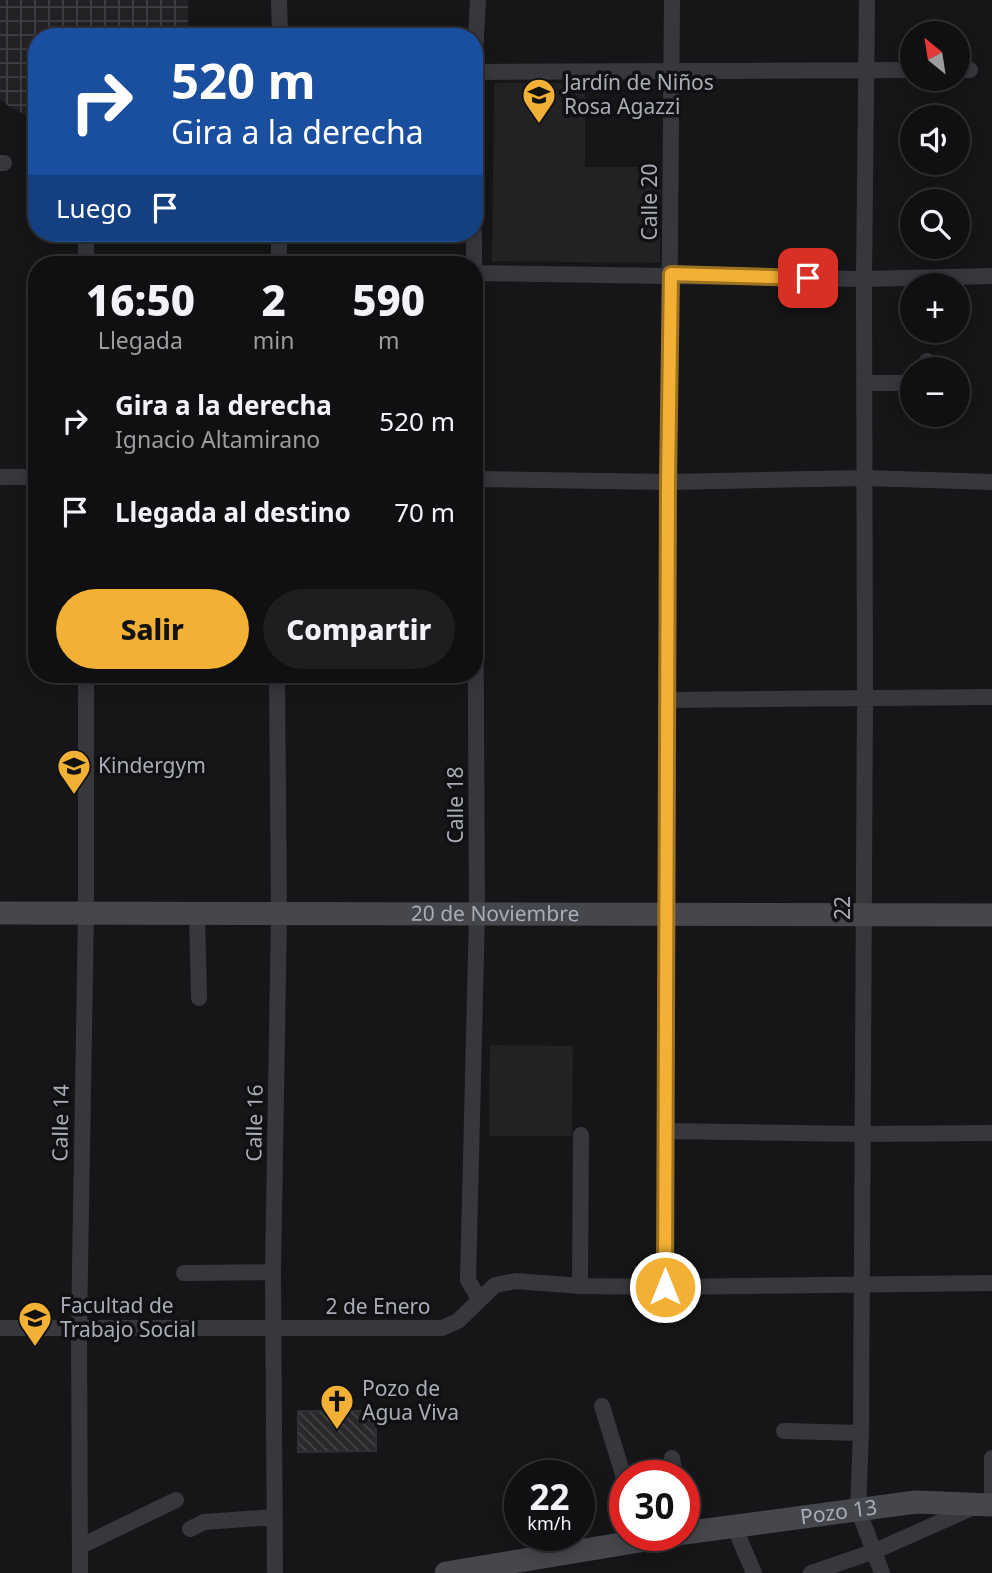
<!DOCTYPE html>
<html lang="es">
<meta charset="utf-8">
<style>
:root{--surface:#101012;--page:#1e1e20;--text:#f1f3f6;--muted:#9c9d9f;--line:#303032;--accent:#f2b134}
body{margin:0;font-family:"Noto Sans",sans-serif;background:var(--page);color:var(--text);height:100vh;display:flex;flex-direction:column;font-size:26px;white-space:nowrap}
*{box-sizing:border-box;margin:0}
p{font-size:23px;color:var(--muted)}
.icon{flex:none;width:38px;height:38px;fill:none;stroke:currentColor;stroke-width:2;stroke-linecap:round;stroke-linejoin:round}
.map{position:relative;flex:1;overflow:hidden}
.drawer{position:absolute;left:28px;top:256px;width:455px;height:427px;display:flex;flex-direction:column;background:var(--surface);border-radius:28px;box-shadow:0 4px 18px #0003,0 0 0 2px var(--line)}
.drawer>*{flex:none}
.top-card{position:absolute;left:28px;top:28px;width:455px;height:214px;border-radius:28px;box-shadow:0 4px 18px #0003,0 0 0 2px var(--line);background:#1a4fa0;color:#fff;overflow:hidden}
.needle{width:46px;rotate:330deg}
.buttons{position:absolute;left:900px;top:21px;display:grid;gap:14px}
.buttons a{display:grid;place-items:center;width:70px;height:70px;border-radius:50%;background:var(--surface);box-shadow:0 4px 18px #0003,0 0 0 2px var(--line);font-size:35px}
.speed{position:absolute;left:504px;top:1460px;display:flex;gap:14px;font-size:35px;font-weight:700;text-align:center}
.speed>*{display:grid;place-content:center;width:91px;height:91px;border-radius:50%;background:var(--surface);box-shadow:0 4px 18px #0003,0 0 0 2px var(--line);line-height:1}
.speed small{font-size:18px;font-weight:400}
.speed .limit{border:10px solid #d22;background:#fff;color:#111}
.pin{position:absolute;display:grid;place-items:center;width:60px;height:60px;color:#fff;margin:-30px;border-radius:14px;box-shadow:0 4px 10px #0006}
.me{position:absolute;width:77px;margin:-38px;rotate:0deg;stroke-linejoin:round;filter:drop-shadow(0 0 5px #0008)}
.turn{display:flex;align-items:center;gap:24px;height:147px;padding:0 28px;font-size:32px}
.turn .icon{width:91px;height:91px;stroke-width:2.5}
.turn b{display:block;font-size:49px;line-height:60px}
.then{display:flex;align-items:center;height:66px;padding:0 28px;background:#0003;gap:14px;font-size:26px}
.eta{display:flex;justify-content:space-evenly;align-items:center;height:119px;text-align:center}
.eta b{font-size:42px;font-weight:800;line-height:49px}
.cta{display:flex;gap:14px;margin-top:auto;padding:14px 28px}
.cta a{flex:1;height:80px;border-radius:42px;background:var(--accent);color:#111;font-size:28px;font-weight:800;line-height:80px;text-align:center}
.cta a+a{background:var(--page);color:var(--text)}
ul{padding:0;list-style:none}
li{display:flex;align-items:center;gap:21px;height:91px;padding:0 28px}
li div{flex:1}
li b{display:block;font-size:26px}
li em{font-style:normal}
.map>svg:first-child{display:block}
</style>
<div class="map">
<svg width="992" height="1573" viewBox="0 0 992 1573">
<defs>
<pattern id="industrial-grid" width="8" height="8" patternUnits="userSpaceOnUse" patternTransform="scale(1.75)"><rect width="8" height="8" fill="#222225"/><path d="M0 4h8M4 0v8" fill="none" stroke="#3f3f43"/></pattern>
<pattern id="building-back-hatch" width="6" height="6" patternUnits="userSpaceOnUse" patternTransform="scale(1.75)"><rect width="6" height="6" fill="#29292c"/><path d="M-1 5l2 2M0 0l6 6M5-1l2 2" fill="none" stroke="#454548"/></pattern>
</defs>
<rect width="100%" height="100%" fill="#161618"/>
<path fill="#222225" d="M494,83H585V167H661L660,263L492,261Z
M490,1045L573,1046L572,1136H489Z"/>
<path fill="url(#industrial-grid)" d="M0,0H188V37H37V120L11,108L0,99Z"/>
<path fill="url(#building-back-hatch)" stroke="#303034" stroke-width="2" d="M298,1411H376V1451L298,1452Z"/>
<g fill="none" stroke-linecap="round" stroke-linejoin="round">
<path stroke="#37383d" stroke-width="16" d="M279,0L280,37
M867,0L864,279L865,697L861,1433L858,1509L882,1573
M957,70H970
M474,72L912,70
M474,137V72L478,0
M0,163H4
M86,233V264
M279,264V233
M474,264V233
M474,273L864,279L992,276
M474,308L477,914L468,1280L479,1299
M927,369V361
M864,383H912
M0,477H37
M474,479L668,482L865,478L992,482
M667,700L992,697
M197,913L199,998
M666,1131L863,1134L992,1133
M184,1273L273,1272
M580,1286L581,1135
M665,1287L668,482L672,0
M0,1328H442L458,1321L495,1285L516,1281L580,1286L665,1287L992,1283
M602,1406L625,1481
M784,1431L861,1433
M672,1458L675,1475
M992,1458V1507
M734,1526L754,1573
M190,1529L204,1522L274,1517
M81,1546L176,1500
M80,1573L79,1328L86,913V674
M275,1573L273,1272L279,914L277,674
M811,1573L875,1551L974,1507"/>
<g stroke="#45474d" stroke-width="23">
<path id="s1" d="M0,913L992,915"/>
<path id="s2" d="M684,1533L916,1502L992,1505"/>
<path d="M446,1573L676,1535"/>
</g>
</g>
<g fill="none" stroke-linecap="round" stroke-linejoin="round">
<defs>
<path id="route" d="M665,1287L668,482L671,274L808,278"/>
</defs>
<use href="#route" stroke="#9d7322" stroke-width="18"/>
<use href="#route" stroke="#f2b134" stroke-width="12"/>
</g>
<defs>
<symbol id="school-pin" viewBox="-11 -11 22 30"><path d="M0 17L-7.5 6A9.5 9.5 0 1 1 7.5 6Z" fill="#f2b134" stroke="#111113"/><path d="M0-5L7-2L0 1L-7-2ZM-4 1L0 2.5L4 1V4Q0 6-4 4Z" fill="#111"/></symbol>
<symbol id="university-pin" viewBox="-11 -11 22 30"><path d="M0 17L-7.5 6A9.5 9.5 0 1 1 7.5 6Z" fill="#f2b134" stroke="#111113"/><path d="M0-5L7-2L0 1L-7-2ZM-4 1L0 2.5L4 1V4Q0 6-4 4Z" fill="#111"/></symbol>
<symbol id="church-pin" viewBox="-11 -11 22 30"><path d="M0 17L-7.5 6A9.5 9.5 0 1 1 7.5 6Z" fill="#f2b134" stroke="#111113"/><path d="M-1.2-6h2.4v3.5h3.3v2.4h-3.3V6h-2.4V-.1h-3.3v-2.4h3.3Z" fill="#111"/></symbol>
</defs>
<g fill-rule="evenodd">
<use href="#school-pin" x="520" y="76" width="38" height="52"/>
<use href="#school-pin" x="55" y="747" width="38" height="52"/>
<use href="#university-pin" x="16" y="1299" width="38" height="52"/>
<use href="#church-pin" x="318" y="1382" width="38" height="52"/>
</g>
<g text-anchor="middle" stroke-width="7" stroke-linejoin="round" paint-order="stroke">
<g font-size="21" fill="#a8adb8" stroke="#111113" text-anchor="start">
<text x="564" y="90">Jardín de Niños<tspan x="564" dy="24">Rosa Agazzi</tspan></text>
<text x="98" y="773">Kindergym</text>
<text x="60" y="1313">Facultad de<tspan x="60" dy="24">Trabajo Social</tspan></text>
<text x="362" y="1396">Pozo de<tspan x="362" dy="24">Agua Viva</tspan></text>
</g>
<g font-size="21" fill="#a8adb8" stroke="#111113">
<text transform="translate(650 202) rotate(-90)" y="7">Calle 20</text>
<text transform="translate(456 805) rotate(-90)" y="7">Calle 18</text>
<text transform="translate(843 908) rotate(-90)" y="7">22</text>
<text dy="7" stroke="none"><textPath href="#s1" startOffset="495">20 de Noviembre</textPath></text>
<text transform="translate(61 1123) rotate(-89)" y="7">Calle 14</text>
<text transform="translate(255 1123) rotate(-89)" y="7">Calle 16</text>
<text x="378" y="1314">2 de Enero</text>
<text dy="7" stroke="none"><textPath href="#s2" startOffset="156">Pozo 13</textPath></text>
</g>
</g>
</svg>
<div class="buttons">
<a><svg class="needle" viewBox="-14 -14 28 28"><path d="M0-13l5 13h-10z" fill="#e53935"/><path d="M0 13l5-13h-10z" fill="#9c9d9f"/></svg></a>
<a><svg class="icon" aria-label="sound" viewBox="0 0 24 24"><path d="M4 9h4l5-4v14l-5-4H4zM17 9q2 3 0 6"/></svg></a>
<a><svg class="icon" aria-label="search" viewBox="0 0 24 24"><circle cx="10" cy="10" r="6"/><path d="M15 15l6 6"/></svg></a>
<a>+</a>
<a>−</a>
</div>
<div class="speed"><div>22<small>km/h</small></div><div class="limit">30</div></div>
<div class="pin" style="left:808px;top:278px;background:#d93025"><svg class="icon" aria-label="arrive" viewBox="0 0 24 24"><path d="M6 21V4h12l-3 4 3 4H6"/></svg></div>
<svg class="me" style="left:665px;top:1287px" viewBox="-20 -20 40 40"><circle r="17" fill="#f2b134" stroke="#fff" stroke-width="3"/><path d="M0-11L8 9 0 5-8 9z" fill="#fff"/></svg>
<div class="top-card">
<div class="turn"><svg class="icon" aria-label="right" viewBox="0 0 24 24"><path d="M7 20v-9h11M14 6l5 5-5 5"/></svg><div><b>520 m</b>Gira a la derecha</div></div>
<div class="then">Luego<svg class="icon" aria-label="arrive" viewBox="0 0 24 24"><path d="M6 21V4h12l-3 4 3 4H6"/></svg></div>
</div>
<section class="drawer">
<div class="eta">
<div><b>16:50</b><p>Llegada</p></div>
<div><b>2</b><p>min</p></div>
<div><b>590</b><p>m</p></div>
</div>
<ul>
<li><svg class="icon" aria-label="right" viewBox="0 0 24 24"><path d="M7 20v-9h11M14 6l5 5-5 5"/></svg><div><b>Gira a la derecha</b><p>Ignacio Altamirano</p></div><em>520 m</em></li>
<li><svg class="icon" aria-label="arrive" viewBox="0 0 24 24"><path d="M6 21V4h12l-3 4 3 4H6"/></svg><div><b>Llegada al destino</b></div><em>70 m</em></li>
</ul>
<div class="cta"><a>Salir</a><a>Compartir</a></div>
</section>
</div>
